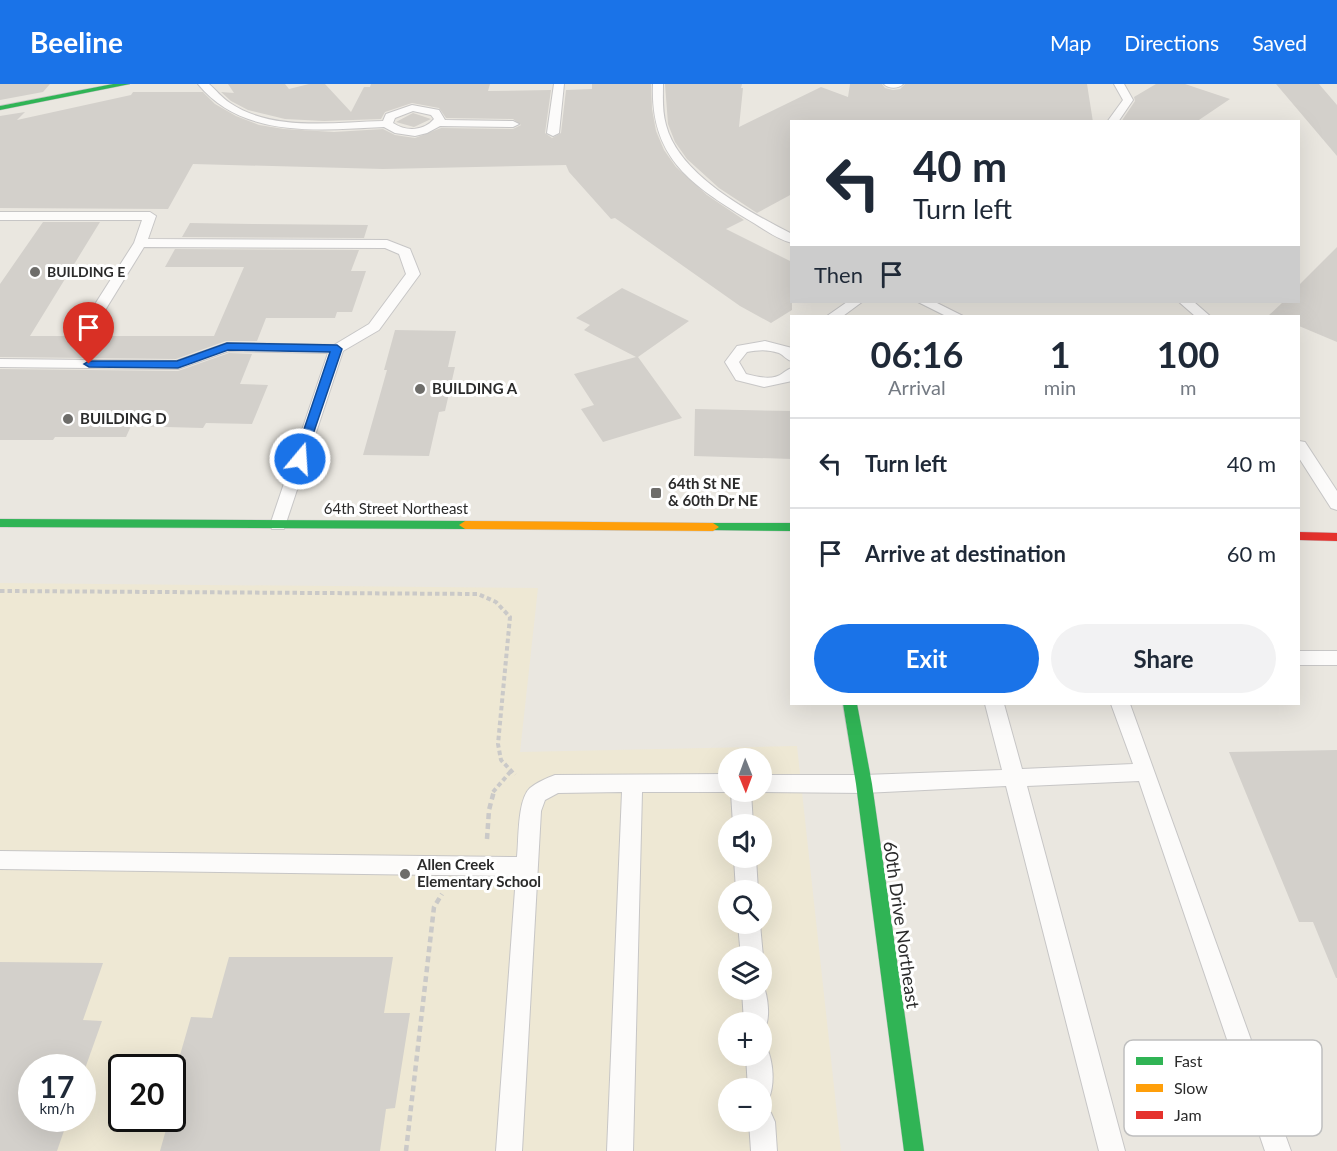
<!DOCTYPE html>
<meta charset="utf-8">
<style>
:root{--surface:#fff;--page:#f2f2f3;--text:#1f2937;--muted:#747a83;--line:#e0e1e3;--accent:#1a73e8}
body{margin:0;font-family:Lato,sans-serif;background:var(--page);color:var(--text);height:100vh;display:flex;flex-direction:column;font-size:22px;white-space:nowrap}
*{box-sizing:border-box;margin:0}
p{font-size:20px;color:var(--muted)}
.icon{flex:none;width:33px;height:33px;fill:none;stroke:currentColor;stroke-width:2;stroke-linecap:round;stroke-linejoin:round}
.map{position:relative;flex:1;overflow:hidden}
.drawer{position:absolute;left:790px;top:231px;width:510px;height:390px;display:flex;flex-direction:column;background:var(--surface);border-radius:0px;box-shadow:0 6px 24px #0002}
.drawer>*{flex:none}
.guide{position:absolute;left:790px;top:36px;width:510px;height:183px;border-radius:0px;box-shadow:0 6px 24px #0002;background:#fff;color:var(--text);overflow:hidden}
.needle{width:39px;rotate:179deg}
.fabs{position:absolute;left:718px;top:664px;display:grid;gap:12px}
.fabs a{display:grid;place-items:center;width:54px;height:54px;border-radius:50%;background:var(--surface);box-shadow:0 6px 24px #0002;font-size:30px}
.speed{position:absolute;left:18px;top:970px;display:flex;gap:12px;font-size:30px;font-weight:700;text-align:center}
.speed>*{display:grid;place-content:center;width:78px;height:78px;border-radius:50%;background:var(--surface);box-shadow:0 6px 24px #0002;line-height:1}
.speed small{font-size:15px;font-weight:400}
.speed .limit{border:3px solid #111;border-radius:9px;background:#fff;color:#111}
.pin{position:absolute;display:grid;place-items:center;width:51px;height:51px;color:#fff;margin:-62px -26px;border-radius:50% 50% 50% 0;rotate:-45deg;box-shadow:0 0 6px #0007}
.pin .icon{rotate:45deg}
.me{position:absolute;width:66px;margin:-33px;rotate:18deg;stroke-linejoin:round;filter:drop-shadow(0 0 4px #0008)}
.turn{display:flex;align-items:center;gap:21px;height:126px;padding:0 24px;font-size:27px}
.turn .icon{width:78px;height:78px;stroke-width:2.5}
.turn b{display:block;font-size:42px;line-height:51px}
.then{display:flex;align-items:center;height:57px;padding:0 24px;background:#0003;gap:12px;font-size:22px}
.eta{display:flex;justify-content:space-evenly;align-items:center;height:102px;text-align:center}
.eta b{font-size:36px;font-weight:700;line-height:42px}
.action{display:flex;gap:12px;margin-top:auto;padding:12px 24px}
.action a{flex:1;height:69px;border-radius:36px;background:var(--accent);color:#fff;font-size:24px;font-weight:700;line-height:69px;text-align:center}
.action a+a{background:var(--page);color:var(--text)}
ul{padding:0;list-style:none}
li{display:flex;align-items:center;gap:18px;height:90px;padding:0 24px;border-top:2px solid var(--line)}
li div{flex:1}
li b{display:block;font-size:22px}
li em{font-style:normal}
header{display:flex;align-items:center;gap:36px;box-sizing:border-box;height:84px;padding:0 30px;background:var(--accent);color:#fff}
header strong{font-size:28px}
nav{display:flex;gap:33px;margin-inline-start:auto;font-size:21px}
.map>svg:first-child{display:block}
</style>
<header>
<strong>Beeline</strong>
<nav><a>Map</a><a>Directions</a><a>Saved</a></nav>
</header>
<div class="map">
<svg width="1337" height="1067" viewBox="0 0 1337 1067">
<rect width="100%" height="100%" fill="#eae7e0"/>
<path fill="#eee8d4" fill-rule="evenodd" d="M0,499L538,504L520,668L797,662L841,1067H0ZM729,675H762V708H729ZM729,741H762V774H729ZM729,807H762V840H729ZM729,873H762V906H729ZM729,939H762V972H729ZM32,984H82V1035H32ZM122,984H172V1035H122ZM729,1005H762V1038H729Z"/>
<path fill="#d3d0cb" d="M0,0H50L43,8L0,16Z
M228,0H285L289,5L309,0H325L351,28L364,3H370L371,0H490L488,7L551,6L545,49L552,54L561,49L566,6L592,5V0H651L652,25L656,47L664,66L676,83L707,111L744,136L726,145L792,178V226L771,239L740,222L615,134L611,135L569,88L566,81L383,85L193,80L168,125L0,124V32L25,28L17,36L131,11L133,8H203L215,20L236,32L259,41L284,45L334,48L383,45L395,51L415,54L441,44L513,45L521,41L513,35L446,34L439,24L412,19L385,28L381,35L324,37L285,35L248,26L231,17L221,8L234,9Z
M665,0H742L741,4H743L739,43L821,3L848,13L850,0H882L885,4L893,6L900,5L905,0H1087L1093,38H792V110L757,129L719,104L687,75L675,58L668,40Z
M1156,0H1185L1230,15L1196,38H1121L1135,17L1134,13Z
M1276,0H1319L1337,21V72Z
M413,29L431,35L414,43L396,38Z
M43,138H100L30,252H214L244,183H165L175,165L359,166L351,187H366L352,228H337L335,234H266L257,257H226L176,275L0,273V200Z
M190,139L252,140L368,141L364,154L182,153Z
M1337,163V258L1299,242V232H1268L1283,218H1299V201Z
M622,204L689,237L638,273L682,334L603,358L581,325L594,321L574,290L636,273L584,246L590,241L576,234Z
M395,246L456,247L448,283H455L445,327L439,328L429,372L363,371L387,286H384Z
M229,269L252,270L240,300L268,301L252,340L206,339L203,344L131,342L126,353H55L53,356H0V285L178,287Z
M695,325L792,327V375L694,372Z
M1337,666V894H1336L1313,838H1299L1229,668Z
M229,873H393L384,929H410L395,1024L386,1025L380,1067H160L169,1035H172V999L191,933L212,934Z
M0,878L103,879L83,936L102,937L82,993V984H32V1035H68L57,1067H0Z"/>
<g fill="none" stroke-linecap="round" stroke-linejoin="round">
<defs>
<path id="lane" d="M198,0H209C216,6 222,14 230,19C273,48 334,38 383,37L386,30L412,21L439,26L445,36L513,37L519,40L513,43L440,42L427,49L415,52L395,49L384,43C320,46 243,55 198,0ZM413,27L431,31L434,35C424,47 406,48 393,39L395,34Z
M554,0H564L559,49L553,52L547,49Z
M653,0H663C663,14 662,27 666,41C679,91 749,128 792,150V159C776,155 761,143 747,135C690,100 650,73 653,0Z
M884,0H903C899,5 888,5 884,0Z
M1114,0H1124L1133,16L1118,38H1107L1123,16Z
M0,128H150L156,132L148,155L387,156L410,165L420,190L379,246L343,267L284,445H272L270,441L328,269L229,267L178,285L0,283V275L176,277L227,259L334,261L369,240L406,190L399,170L385,164L144,163L104,228L97,232L90,228L134,159L142,136H0Z
M847,218H862L843,232H827Z
M918,218H935L963,232H946Z
M1179,218H1194L1210,232H1195Z
M765,257L792,264V277C786,276 784,271 779,269C767,265 758,266 747,268L739,278L746,290C758,293 773,297 783,289C786,287 788,285 792,284V297L764,303L736,296L725,278L737,262Z
M1299,357L1305,358L1337,407V426L1331,424L1299,374Z
M1299,567H1337V581H1299Z
M985,620H1004L1022,685L1133,680L1111,620H1130L1291,1067H1265L1139,697L1027,702L1125,1067H1099L1006,702L864,709L761,708L762,691H864L1002,686Z
M729,690V708H642L633,1067H607L622,708L558,709L545,716L541,727L522,1067H496L516,792L0,785V767L517,773C519,757 517,716 530,704C536,699 547,694 555,691Z
M731,708H751L753,741H733Z
M734,774H756L758,807H736Z
M738,840H760L763,873L762,876V873H741Z
M762,898C768,911 772,938 762,948V939H744L742,906H762Z
M762,962L767,964C773,978 775,999 769,1014L762,1016V1005H748L746,972H762Z
M762,1025L771,1029L775,1038L777,1067H751L749,1038H762Z"/>
<path id="fast" d="M113,0H130L0,26V22Z
M0,435L465,437L471,441L465,445L0,443Z
M713,439H792V447L709,446L707,443L709,440Z
M843,620H857L872,700L924,1067H904L856,700Z"/>
<path id="slow" d="M465,437L713,439L719,443L713,447L465,445L459,441Z"/>
<path id="jam" d="M1299,448L1337,449V457L1299,456Z"/>
</defs>
<use href="#lane" stroke="#c7c6c6" stroke-width="2"/>
<use href="#fast" stroke="#c7c6c6" stroke-width="1"/>
<use href="#slow" stroke="#c7c6c6" stroke-width="1"/>
<use href="#jam" stroke="#c7c6c6" stroke-width="1"/>
<path stroke="#cac9c8" stroke-width="4" stroke-dasharray="4.5 3" stroke-linecap="butt" d="M0,507L478,510L496,518L510,533L498,660L501,676L515,691
M493,708L511,687"/>
<path stroke="#cac9c8" stroke-width="4.5" stroke-dasharray="6 4" stroke-linecap="butt" d="M487,755L489,726L494,707
M406,1067L434,823L442,810"/>
<use href="#lane" fill="#fcfbfa" fill-rule="evenodd"/>
<use href="#fast" fill="#30b455" fill-rule="evenodd"/>
<use href="#slow" fill="#ff9f0a" fill-rule="evenodd"/>
<use href="#jam" fill="#e5322d" fill-rule="evenodd"/>
</g>
<path fill="#1a73e8" stroke="#114b97" stroke-width="1.5" d="M227,259L337,261L342,265L304,377L300,379L294,375L330,268L228,266L178,284L89,283L84,280L89,277H177Z"/>
<g fill="#6e6d6a" stroke="#fff" stroke-width="2">
<circle cx="35" cy="188" r="6"/>
<circle cx="420" cy="305" r="6"/>
<circle cx="68" cy="335" r="6"/>
<rect x="650" y="403" width="12" height="12" rx="3"/>
<circle cx="405" cy="790" r="6"/>
</g>
<g text-anchor="middle" stroke-width="6" stroke-linejoin="round" paint-order="stroke">
<g font-size="14" font-weight="bold" fill="#2b2b2b" stroke="#fff" text-anchor="start">
<text x="47" y="193">BUILDING E</text>
</g>
<g font-size="15" font-weight="bold" fill="#2b2b2b" stroke="#fff" text-anchor="start">
<text x="432" y="310">BUILDING A</text>
<text x="80" y="340">BUILDING D</text>
<text x="668" y="405">64th St NE<tspan x="668" dy="17">&amp; 60th Dr NE</tspan></text>
<text x="417" y="786">Allen Creek<tspan x="417" dy="17">Elementary School</tspan></text>
</g>
<g font-size="15" fill="#2b2b2b" stroke="#fff">
<text x="396" y="430">64th Street Northeast</text>
</g>
<g font-size="18" fill="#2b2b2b" stroke="#fff">
<text transform="translate(901 841) rotate(82)" y="6">60th Drive Northeast</text>
</g>
</g>
<rect x="1124" y="956" width="198" height="96" rx="9" fill="#fff" stroke="#bfbfbf" stroke-width="1.5"/>
<rect x="1136" y="973" width="27" height="8" fill="#30b455"/>
<rect x="1136" y="1000" width="27" height="8" fill="#ff9f0a"/>
<rect x="1136" y="1027" width="27" height="8" fill="#e5322d"/>
<g font-size="16" fill="#2b2b2b">
<text x="1174" y="983">Fast</text>
<text x="1174" y="1010">Slow</text>
<text x="1174" y="1037">Jam</text>
</g>
</svg>
<div class="fabs">
<a><svg class="needle" viewBox="-14 -14 28 28"><path d="M0-13l5 13h-10z" fill="#e53935"/><path d="M0 13l5-13h-10z" fill="#747a83"/></svg></a>
<a><svg class="icon" aria-label="sound" viewBox="0 0 24 24"><path d="M4 9h4l5-4v14l-5-4H4zM17 9q2 3 0 6"/></svg></a>
<a><svg class="icon" aria-label="search" viewBox="0 0 24 24"><circle cx="10" cy="10" r="6"/><path d="M15 15l6 6"/></svg></a>
<a><svg class="icon" aria-label="layers" viewBox="0 0 24 24"><path d="M12 4l9 5-9 5-9-5zM3 14l9 5 9-5"/></svg></a>
<a>+</a>
<a>−</a>
</div>
<div class="speed"><div>17<small>km/h</small></div><div class="limit">20</div></div>
<div class="pin" style="left:89px;top:280px;background:#d93025"><svg class="icon" aria-label="arrive" viewBox="0 0 24 24"><path d="M6 21V4h12l-3 4 3 4H6"/></svg></div>
<svg class="me" style="left:300px;top:375px" viewBox="-20 -20 40 40"><circle r="17" fill="#1a73e8" stroke="#fff" stroke-width="3"/><path d="M0-11L8 9 0 5-8 9z" fill="#fff"/></svg>
<div class="guide">
<div class="turn"><svg class="icon" aria-label="left" viewBox="0 0 24 24"><path d="M17 20v-9H6M10 6l-5 5 5 5"/></svg><div><b>40 m</b>Turn left</div></div>
<div class="then">Then<svg class="icon" aria-label="arrive" viewBox="0 0 24 24"><path d="M6 21V4h12l-3 4 3 4H6"/></svg></div>
</div>
<section class="drawer">
<div class="eta">
<div><b>06:16</b><p>Arrival</p></div>
<div><b>1</b><p>min</p></div>
<div><b>100</b><p>m</p></div>
</div>
<ul>
<li><svg class="icon" aria-label="left" viewBox="0 0 24 24"><path d="M17 20v-9H6M10 6l-5 5 5 5"/></svg><div><b>Turn left</b></div><em>40 m</em></li>
<li><svg class="icon" aria-label="arrive" viewBox="0 0 24 24"><path d="M6 21V4h12l-3 4 3 4H6"/></svg><div><b>Arrive at destination</b></div><em>60 m</em></li>
</ul>
<div class="action"><a>Exit</a><a>Share</a></div>
</section>
</div>
